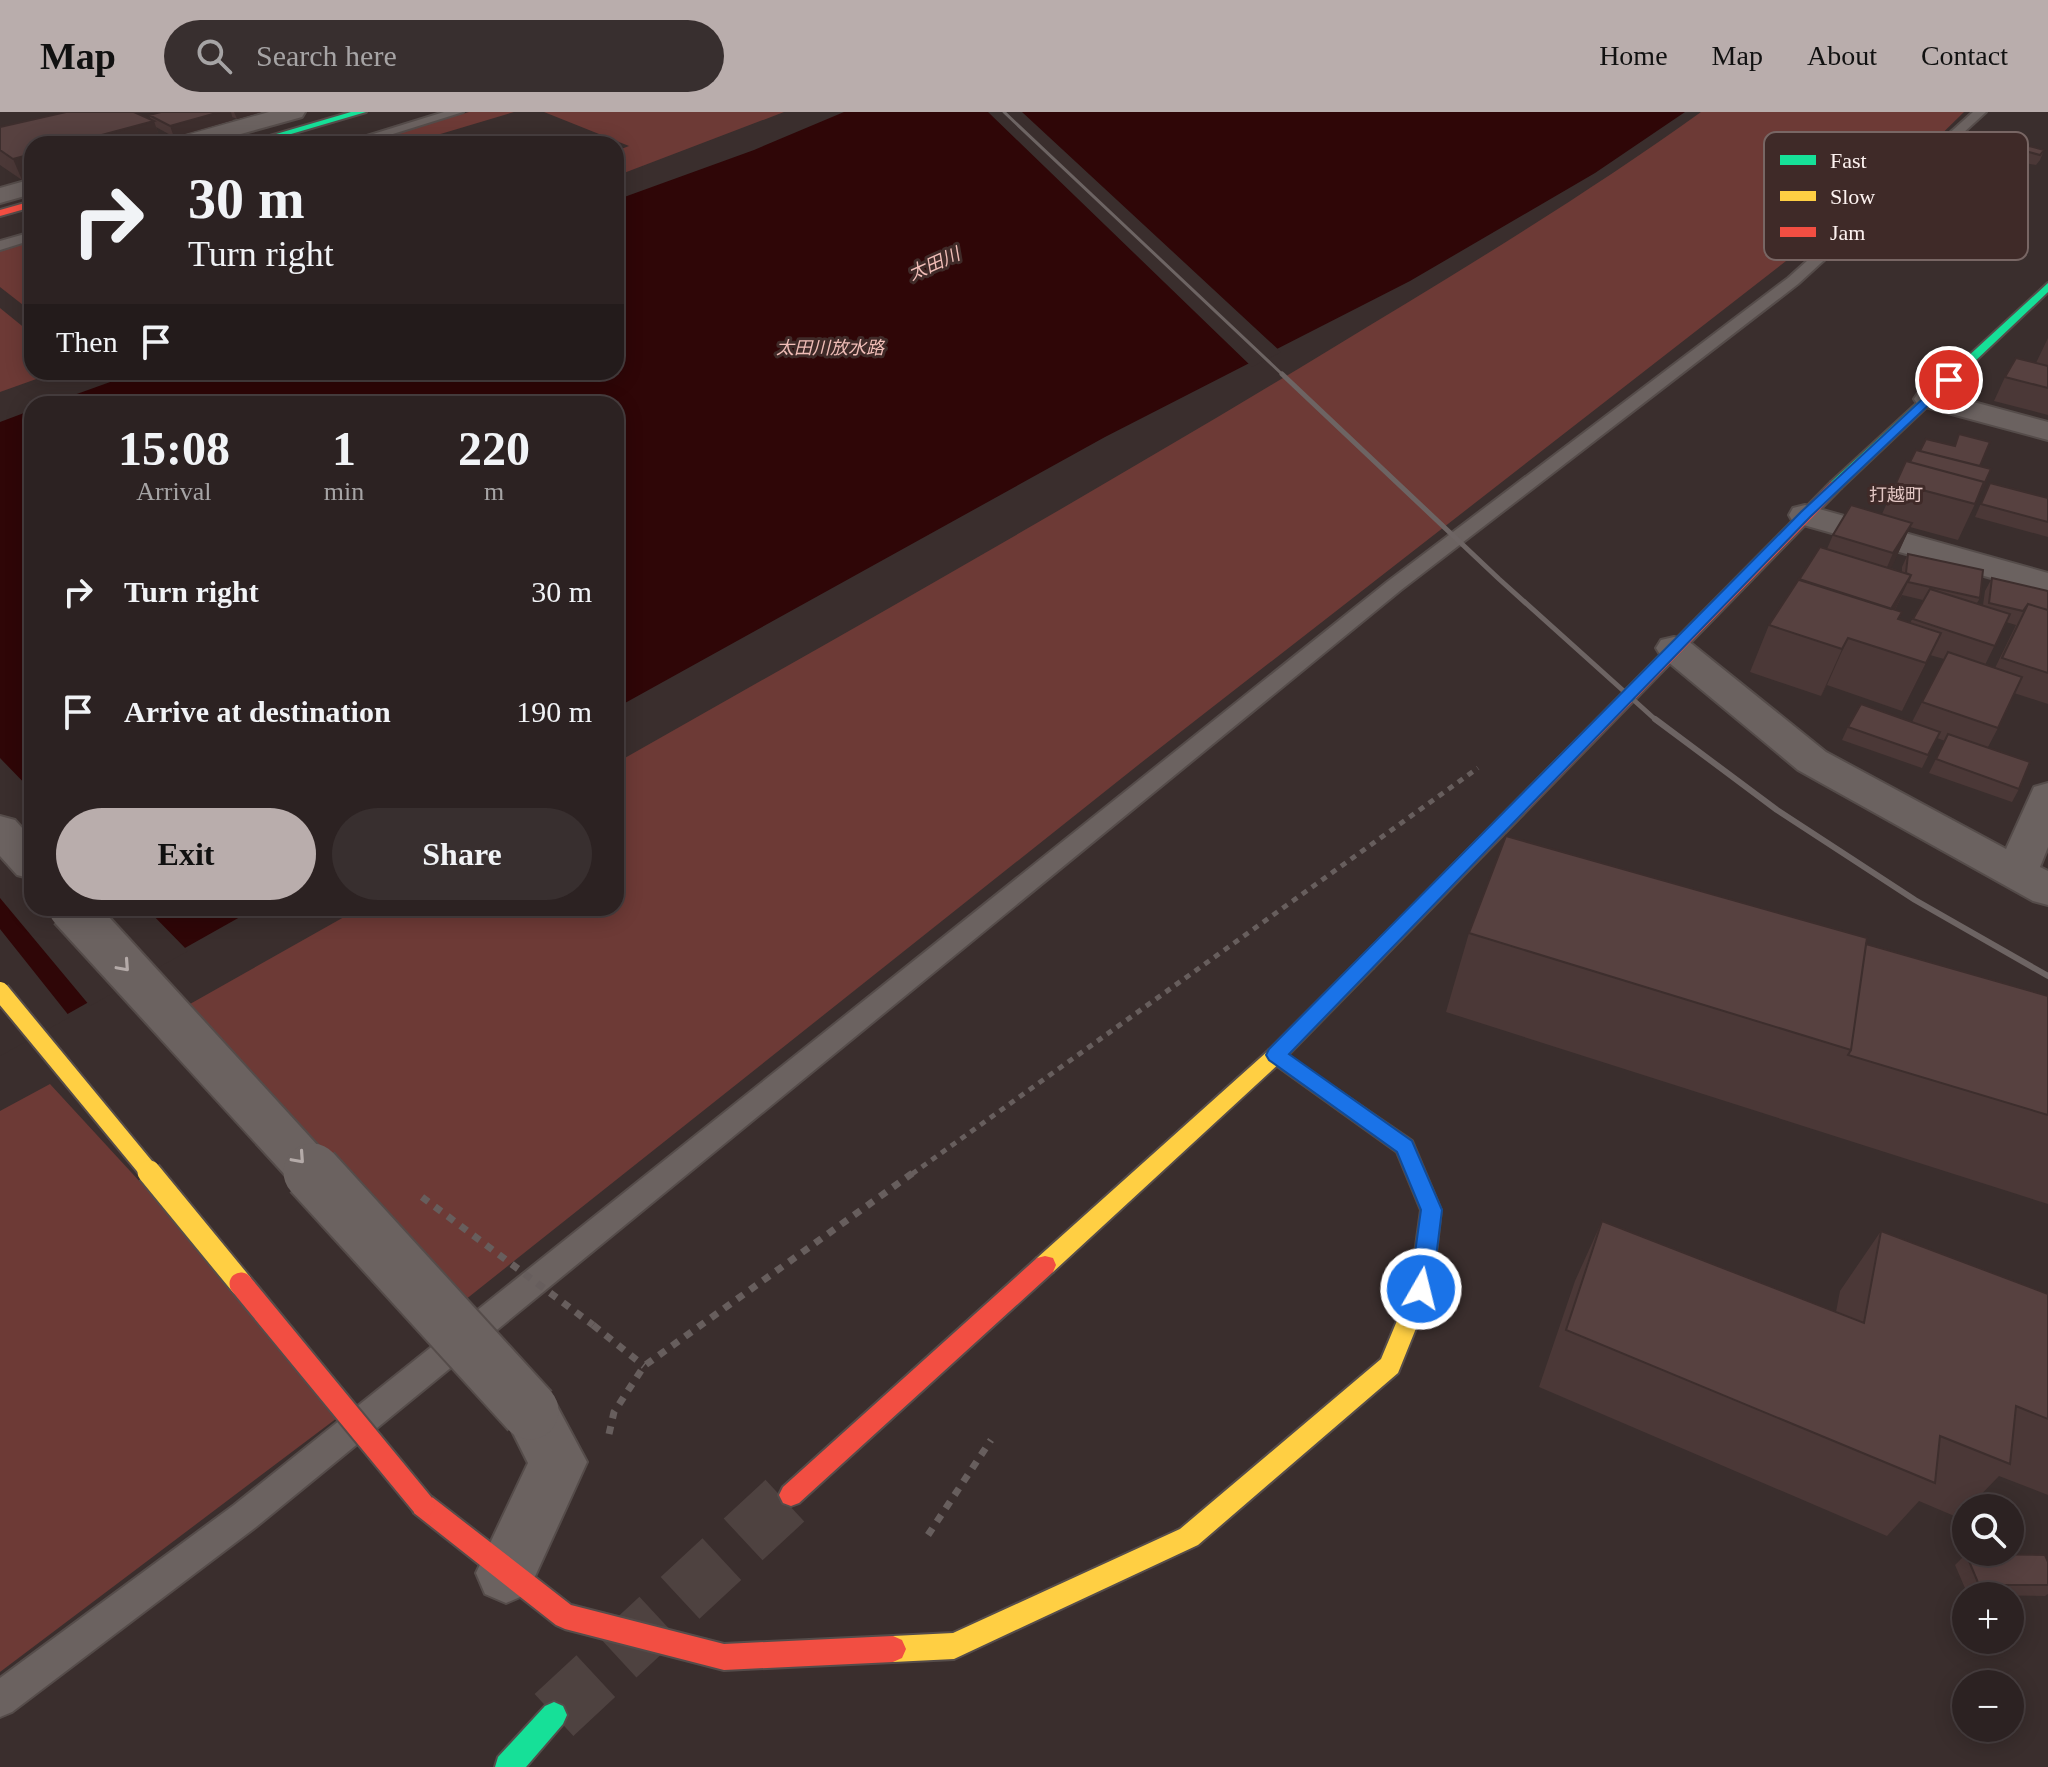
<!DOCTYPE html>
<meta charset="utf-8">
<style>
:root{--surface:#2c2222;--page:#382f2f;--text:#f1f3f6;--muted:#a6a4a5;--line:#483f40;--accent:#b9adac}
body{margin:0;font-family:"Times New Roman","Noto Sans JP",serif;background:var(--page);color:var(--text);height:100vh;display:flex;flex-direction:column;font-size:30px;white-space:nowrap}
*{box-sizing:border-box;margin:0}
p{font-size:26px;color:var(--muted)}
.icon{flex:none;width:44px;height:44px;fill:none;stroke:currentColor;stroke-width:2;stroke-linecap:round;stroke-linejoin:round}
.map{position:relative;flex:1;overflow:hidden}
.side{position:absolute;left:24px;top:284px;width:600px;height:520px;display:flex;flex-direction:column;background:var(--surface);border-radius:24px;box-shadow:0 4px 20px #0003,0 0 0 2px var(--line)}
.side>*{flex:none}
.banner{position:absolute;left:24px;top:24px;width:600px;height:244px;border-radius:24px;box-shadow:0 4px 20px #0003,0 0 0 2px var(--line);background:#2c2222;color:var(--text);overflow:hidden}
.tools{position:absolute;left:1952px;top:1382px;display:grid;gap:16px}
.tools a{display:grid;place-items:center;width:72px;height:72px;border-radius:50%;background:var(--surface);box-shadow:0 4px 20px #0003,0 0 0 2px var(--line);font-size:40px}
.pin{position:absolute;display:grid;place-items:center;width:68px;height:68px;color:#fff;margin:-34px;border:4px solid #fff;border-radius:50%;box-shadow:0 2px 8px #0007}
.me{position:absolute;width:88px;margin:-44px;rotate:8deg;stroke-linejoin:round;filter:drop-shadow(0 0 6px #0008)}
.turn{display:flex;align-items:center;gap:28px;height:168px;padding:0 32px;font-size:36px}
.turn .icon{width:104px;height:104px;stroke-width:2.5}
.turn b{display:block;font-size:56px;line-height:68px}
.then{display:flex;align-items:center;height:76px;padding:0 32px;background:#0003;gap:16px;font-size:30px}
.eta{display:flex;justify-content:space-evenly;align-items:center;height:136px;text-align:center}
.eta b{font-size:48px;font-weight:700;line-height:56px}
.cta{display:flex;gap:16px;margin-top:auto;padding:16px 32px}
.cta a{flex:1;height:92px;border-radius:48px;background:var(--accent);color:#111;font-size:32px;font-weight:700;line-height:92px;text-align:center}
.cta a+a{background:var(--page);color:var(--text)}
ul{padding:0;list-style:none}
li{display:flex;align-items:center;gap:24px;height:120px;padding:0 32px}
li div{flex:1}
li b{display:block;font-size:30px}
li em{font-style:normal}
header{display:flex;align-items:center;gap:48px;box-sizing:border-box;height:112px;padding:0 40px;background:var(--accent);color:#111}
header strong{font-size:38px}
nav{display:flex;gap:44px;margin-inline-start:auto;font-size:28px}
.search{width:560px;height:72px;background:var(--page);display:flex;align-items:center;gap:20px;box-sizing:border-box;padding:0 28px;border-radius:44px;color:var(--muted);font-size:30px}
.map>svg:first-child{display:block}
</style>
<header>
<strong>Map</strong>
<div class="search"><svg class="icon" aria-label="search" viewBox="0 0 24 24"><circle cx="10" cy="10" r="6"/><path d="M15 15l6 6"/></svg>Search here</div>
<nav><a>Home</a><a>Map</a><a>About</a><a>Contact</a></nav>
</header>
<div class="map">
<svg width="2048" height="1655" viewBox="0 0 2048 1655">
<rect width="100%" height="100%" fill="#3a2e2d"/>
<path fill="#6d3a36" d="M469,0H514L407,32H360Z
M544,0H784L616,64V39L629,34Z
M1701,0H1964L1912,51L1142,650L460,1192L190,892L360,796H616V651C854,516 1092,382 1326,240C1453,163 1580,87 1701,0Z
M32,128V200L0,175V138Z
M0,196L32,222V260H56L0,280Z
M50,972L349,1297L0,1560V999Z"/>
<path fill="#2f0607" d="M844,0H1685L1595,61L1410,169L1105,325L616,596V292H49L138,260H616V88L754,38Z
M32,298V796H256L0,940V310Z"/>
<path fill="#3a2e2d" d="M988,0H1022L1281,240L1252,255Z
M0,646L32,679V796H146L188,839L90,894L0,786Z
M0,817L70,905L0,944Z"/>
<g fill="none" stroke-linecap="round" stroke-linejoin="round">
<path stroke="#4e4240" stroke-width="57" stroke-dasharray="57 29" stroke-linecap="butt" d="M554,1603L791,1383"/>
<defs>
<path id="lane" d="M444,0H463L361,32H341Z
M1973,0H1986L1798,172L1401,478L256,1415L12,1600L0,1605V1566L234,1393L1387,470L1788,166Z
M32,120V128L0,138V129Z"/>
<path id="street" d="M269,0H305L302,5L205,32H168L172,27Z
M32,67V82L0,91V76Z
M1929,278L2048,310V328L1918,293L1914,287L1918,281Z
M1805,393L2048,461V482L1793,410L1789,403L1793,396Z
M1674,525L1687,528L1826,640L2006,737L2034,675L2048,671V735L2040,755L2048,759V793L2033,789L1798,658L1661,544L1656,536L1661,528Z
M0,704L15,708L32,727V767L17,763L0,744Z
M530,1273L550,1281L587,1350L527,1482L506,1491L485,1482L476,1461L528,1351L502,1299L510,1281Z"/>
<path id="fast" d="M351,0H366L257,32H242Z
M2048,171V180L1841,376H1831V370Z
M554,1590L563,1594L567,1603L563,1612L526,1655H495L498,1645L545,1594Z"/>
<path id="slow" d="M1367,844L1373,846L1376,851L1373,856L1283,948L1053,1160L1045,1162L1037,1160L1034,1153L1037,1146L1269,938L1361,846Z
M1412,1189L1420,1192L1423,1199L1398,1261L1198,1433L954,1547L893,1550L884,1546L880,1537L884,1528L893,1524L953,1521L1180,1417L1381,1247L1404,1192Z"/>
<path id="jam" d="M32,89V95L0,104V98Z
M1836,369L1843,373L1841,376L1373,856H1361L1358,851L1361,846L1831,370Z
M1276,936L1412,1029L1441,1098L1432,1177L1420,1206L1412,1209L1404,1206L1401,1199L1410,1177L1421,1098L1397,1040L1269,948L1266,943L1269,938Z
M1045,1144L1053,1146L1056,1153L1053,1160L799,1391L791,1394L783,1391L779,1383L783,1375L1037,1146Z
M423,1381L432,1385L571,1493L724,1532L893,1524L902,1528L906,1537L902,1546L893,1550L724,1558L565,1517L556,1513L414,1401L411,1393L414,1385Z"/>
</defs>
<use href="#lane" stroke="#554c4a" stroke-width="4"/>
<use href="#street" stroke="#554c4a" stroke-width="4"/>
<use href="#fast" stroke="#554c4a" stroke-width="4"/>
<use href="#slow" stroke="#554c4a" stroke-width="4"/>
<use href="#jam" stroke="#554c4a" stroke-width="4"/>
<path stroke="#675e5d" stroke-width="5" stroke-dasharray="6 6" stroke-linecap="butt" d="M912,1062L1478,656"/>
<path stroke="#675e5d" stroke-width="7" stroke-dasharray="8 8" stroke-linecap="butt" d="M593,1213L644,1254
M609,1322L614,1300L644,1254L914,1060
M928,1423L991,1328"/>
<use href="#lane" fill="#6b6260" fill-rule="evenodd"/>
<use href="#street" fill="#6b6260" fill-rule="evenodd"/>
<use href="#fast" fill="#16e098" fill-rule="evenodd"/>
<use href="#slow" fill="#ffcf43" fill-rule="evenodd"/>
<use href="#jam" fill="#f24e42" fill-rule="evenodd"/>
<path stroke="#6d6463" stroke-width="3" d="M1004,0L1284,264"/>
<path stroke="#6d6463" stroke-width="5" d="M1282,262L1499,467L1657,609"/>
<path stroke="#6d6463" stroke-width="6" d="M1655,607L1777,698L1915,788L2048,864"/>
<defs>
<path id="street-bridge-far1" d="M71,796L314,1062"/>
<path id="street-bridge" d="M312,1060L530,1299"/>
<path id="slow-bridge-far1" d="M0,879L151,1062"/>
<path id="slow-bridge" d="M149,1060L241,1172"/>
<path id="jam-bridge" d="M241,1172L423,1393"/>
</defs>
<use href="#street-bridge-far1" stroke="#554c4a" stroke-width="48" stroke-linecap="butt"/>
<use href="#street-bridge" stroke="#554c4a" stroke-width="61" stroke-linecap="butt"/>
<use href="#slow-bridge-far1" stroke="#554c4a" stroke-width="22" stroke-linecap="butt"/>
<use href="#slow-bridge" stroke="#554c4a" stroke-width="27" stroke-linecap="butt"/>
<use href="#jam-bridge" stroke="#554c4a" stroke-width="27" stroke-linecap="butt"/>
<path stroke="#675e5d" stroke-width="7" stroke-dasharray="8 8" stroke-linecap="butt" d="M422,1085L593,1213"/>
<use href="#street-bridge-far1" stroke="#6b6260" stroke-width="44"/>
<use href="#street-bridge" stroke="#6b6260" stroke-width="57"/>
<use href="#slow-bridge-far1" stroke="#ffcf43" stroke-width="18"/>
<use href="#slow-bridge" stroke="#ffcf43" stroke-width="23"/>
<use href="#jam-bridge" stroke="#f24e42" stroke-width="23"/>
</g>
<path fill="#4b3837" fill-rule="evenodd" d="M161,0H261L237,7L232,5L233,8L174,25L156,15L161,30L22,68L0,53V15L151,8L149,3Z
M2044,38L2040,48L2036,53L2020,50L2025,39Z
M2048,226V303L1994,289L2005,265L2042,253L2036,251Z
M1910,350L1980,354L1982,377L1958,428L1910,415L1891,456L1902,460V455L1908,442L1980,486L1977,491L1983,493L1985,479L1992,466L2048,479V592L2014,581L1998,616L1988,635L2019,677L2012,690L1929,661L1945,629L1937,626L1922,656L1842,628L1848,615L1912,610L1944,547L1930,543L1902,599L1827,573L1821,584L1750,560L1769,513L1827,437L1833,423L1882,402L1896,371ZM1902,483L1923,488L1910,511L1899,508L1902,500L1895,498ZM2006,510L2016,513L1995,556L1985,553Z
M1990,371L2048,386V425L1975,405Z
M1469,821L1866,832L2048,884V1092L1446,900Z
M1602,1109L1836,1200L1840,1179L1881,1119L2048,1182V1383L1999,1364L1968,1396H1966V1399L1959,1406L1919,1389L1887,1424L1539,1275L1575,1169Z
M1966,1442L2048,1450V1482L2045,1484L1968,1483L1955,1453Z"/>
<path fill="#3d2e2d" d="M220,0H231L233,8L174,25L170,14Z
M234,0H261L237,7Z
M154,9L161,30L152,32H68Z
M32,42V66L22,68L13,47Z
M1912,411L1891,457L1873,488L1893,441Z
M1911,463L1894,500L1873,536L1890,498Z
M1941,521L1918,569L1902,599Z
M1848,526L1827,573L1821,584L1842,537Z"/>
<path fill="#574140" stroke="#3d2e2d" stroke-width="2" d="M66,0H134L154,9L68,32H32V42L13,47L0,38V15Z
M161,0H220L170,14L149,3Z
M2029,34L2044,38L2040,43L2025,39Z
M2016,246L2048,254V276L2005,265Z
M1959,322L1990,330L1980,354L1920,339L1926,327L1955,334Z
M1916,338L1991,357L1982,377H1981L1984,370L1910,350Z
M1906,349L1984,370L1975,392L1896,371Z
M1990,371L2048,386V410L1981,392Z
M1851,393L1912,411L1893,441L1833,423Z
M1820,435L1911,463L1891,497L1799,468Z
M1908,442L1983,458L1980,486L1908,470L1911,463L1906,461Z
M1992,466L2048,479V498L2028,492L2023,499L1989,491Z
M1799,467L1902,500L1898,507L1941,521L1926,551L1848,526L1842,537L1769,513Z
M1930,477L2010,502L1995,534L1913,507Z
M2028,492L2048,498V561L2002,546Z
M1948,540L2022,565L1998,616L1922,590Z
M1861,592L1940,620L1928,643L1848,615Z
M1948,622L2030,650L2019,677L1936,647Z
M1506,724L1867,826L1851,938L1469,821Z
M1866,832L2048,884V1003L1848,943L1851,938Z
M1602,1109L1864,1211L1881,1119L2048,1182V1307L2016,1294L2010,1352L1940,1324L1935,1371L1566,1218Z
M1966,1442L2045,1443L2048,1450V1473H1979Z"/>
<defs><path id="oneway-chevron" d="M-2-3.5L2.5 0L-2 3.5" fill="none" stroke-width="1.6" stroke-linecap="round" stroke-linejoin="round" transform="scale(2)"/></defs>
<g stroke="#b4aaa8">
<use href="#oneway-chevron" transform="translate(124 854) rotate(48)"/>
<use href="#oneway-chevron" transform="translate(299 1046) rotate(48)"/>
</g>
<path fill="#1a73e8" stroke="#114b97" stroke-width="2" d="M1945,266L1955,268L1810,405L1289,942L1412,1029L1442,1098L1432,1177L1429,1184L1421,1187L1413,1184L1410,1177L1421,1098L1397,1040L1269,948L1266,943L1269,937L1801,400Z"/>
<g text-anchor="middle" stroke-width="6" stroke-linejoin="round" paint-order="stroke">
<g font-size="18" font-style="italic" fill="#f0bdb7" stroke="#3f2a28">
<text transform="translate(934 152) rotate(-24)" y="6">太田川</text>
<text x="830" y="242">太田川放水路</text>
</g>
<g font-size="18" fill="#e3c7c4" stroke="#3f2a28">
<text x="1896" y="389">打越町</text>
</g>
</g>
<rect x="1764" y="20" width="264" height="128" rx="12" fill="#3f2a28" stroke="#786664" stroke-width="2"/>
<rect x="1780" y="43" width="36" height="10" fill="#16e098"/>
<rect x="1780" y="79" width="36" height="10" fill="#ffcf43"/>
<rect x="1780" y="115" width="36" height="10" fill="#f24e42"/>
<g font-size="22" fill="#fdf2f0">
<text x="1830" y="56">Fast</text>
<text x="1830" y="92">Slow</text>
<text x="1830" y="128">Jam</text>
</g>
</svg>
<div class="tools">
<a><svg class="icon" aria-label="search" viewBox="0 0 24 24"><circle cx="10" cy="10" r="6"/><path d="M15 15l6 6"/></svg></a>
<a>+</a>
<a>−</a>
</div>
<div class="pin" style="left:1949px;top:268px;background:#d93025"><svg class="icon" aria-label="arrive" viewBox="0 0 24 24"><path d="M6 21V4h12l-3 4 3 4H6"/></svg></div>
<svg class="me" style="left:1421px;top:1177px" viewBox="-20 -20 40 40"><circle r="17" fill="#1a73e8" stroke="#fff" stroke-width="3"/><path d="M0-11L8 9 0 5-8 9z" fill="#fff"/></svg>
<div class="banner">
<div class="turn"><svg class="icon" aria-label="right" viewBox="0 0 24 24"><path d="M7 20v-9h11M14 6l5 5-5 5"/></svg><div><b>30 m</b>Turn right</div></div>
<div class="then">Then<svg class="icon" aria-label="arrive" viewBox="0 0 24 24"><path d="M6 21V4h12l-3 4 3 4H6"/></svg></div>
</div>
<section class="side">
<div class="eta">
<div><b>15:08</b><p>Arrival</p></div>
<div><b>1</b><p>min</p></div>
<div><b>220</b><p>m</p></div>
</div>
<ul>
<li><svg class="icon" aria-label="right" viewBox="0 0 24 24"><path d="M7 20v-9h11M14 6l5 5-5 5"/></svg><div><b>Turn right</b></div><em>30 m</em></li>
<li><svg class="icon" aria-label="arrive" viewBox="0 0 24 24"><path d="M6 21V4h12l-3 4 3 4H6"/></svg><div><b>Arrive at destination</b></div><em>190 m</em></li>
</ul>
<div class="cta"><a>Exit</a><a>Share</a></div>
</section>
</div>
